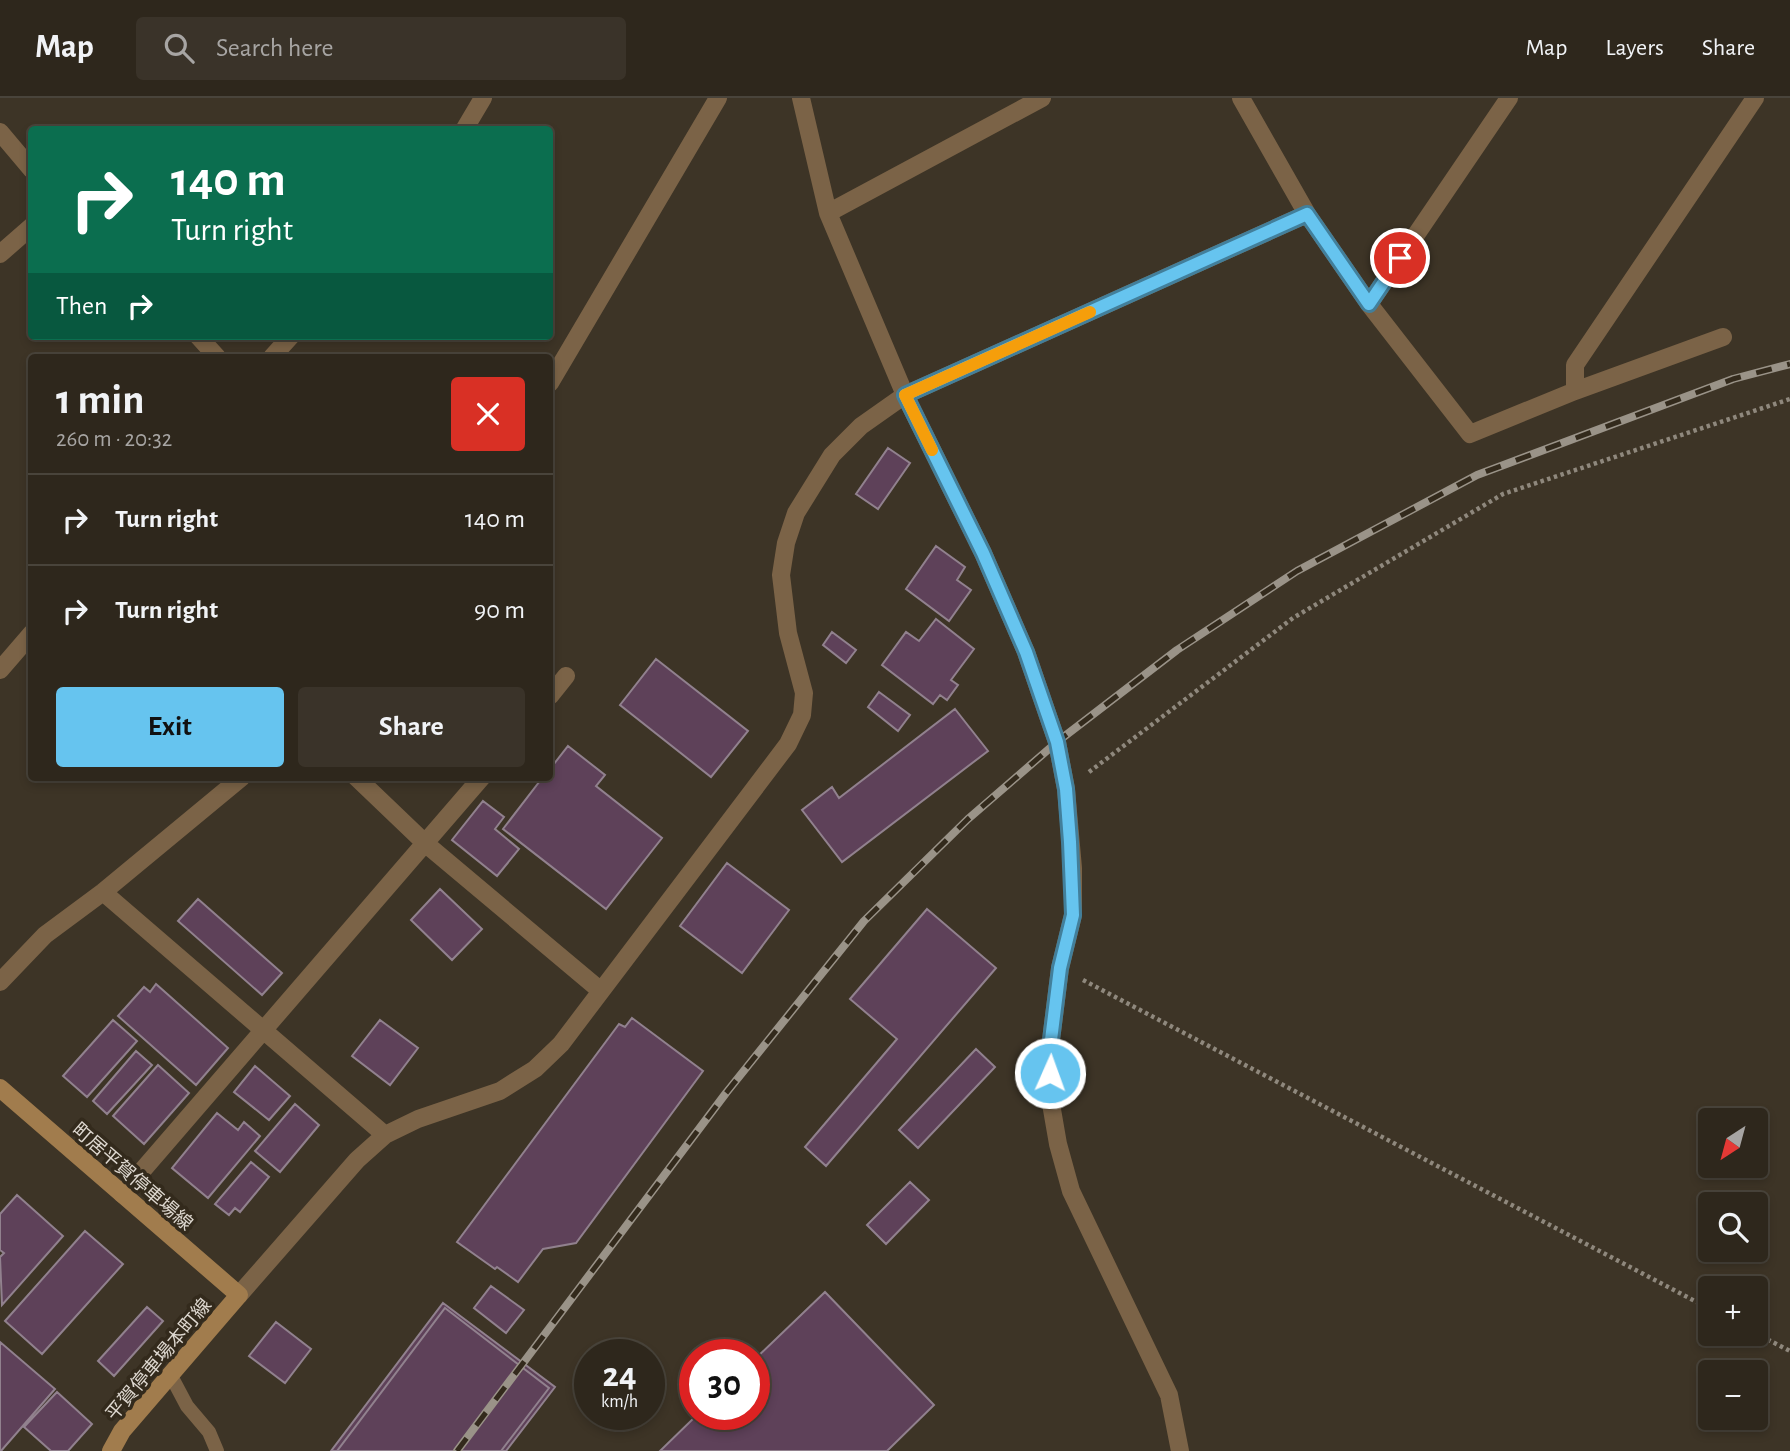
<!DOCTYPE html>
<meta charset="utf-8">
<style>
:root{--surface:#2e271c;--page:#3a3329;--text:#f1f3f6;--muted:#a7a5a3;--line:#49443b;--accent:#66c4ef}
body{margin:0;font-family:"Alegreya Sans","Noto Sans JP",sans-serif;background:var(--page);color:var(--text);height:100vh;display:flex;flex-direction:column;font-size:26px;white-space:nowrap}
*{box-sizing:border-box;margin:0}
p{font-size:23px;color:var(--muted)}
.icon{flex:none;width:38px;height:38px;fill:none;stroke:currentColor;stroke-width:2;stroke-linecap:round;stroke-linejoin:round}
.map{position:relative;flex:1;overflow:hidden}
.sheet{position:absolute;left:28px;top:256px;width:525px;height:427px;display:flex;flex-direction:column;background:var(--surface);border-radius:7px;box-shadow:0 4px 10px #0003,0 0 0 2px var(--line)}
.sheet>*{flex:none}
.hud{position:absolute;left:28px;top:28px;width:525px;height:214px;border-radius:7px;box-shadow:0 4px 10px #0003,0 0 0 2px var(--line);background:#0b6e4f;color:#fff;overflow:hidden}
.needle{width:46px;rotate:216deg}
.buttons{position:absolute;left:1698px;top:1010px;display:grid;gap:14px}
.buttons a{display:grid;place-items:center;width:70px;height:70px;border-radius:7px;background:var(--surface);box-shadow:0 4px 10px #0003,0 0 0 2px var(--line);font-size:35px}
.speed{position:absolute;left:574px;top:1241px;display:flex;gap:14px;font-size:35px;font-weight:700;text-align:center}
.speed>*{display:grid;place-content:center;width:91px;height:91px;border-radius:50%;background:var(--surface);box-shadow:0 4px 10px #0003,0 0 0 2px var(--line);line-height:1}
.speed small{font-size:18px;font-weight:400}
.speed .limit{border:10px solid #d22;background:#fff;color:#111}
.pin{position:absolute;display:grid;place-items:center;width:60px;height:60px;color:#fff;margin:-30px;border:4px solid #fff;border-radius:50%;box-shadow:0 2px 7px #0007}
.me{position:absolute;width:77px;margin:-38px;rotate:2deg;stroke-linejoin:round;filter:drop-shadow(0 0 5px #0008)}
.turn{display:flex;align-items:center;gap:24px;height:147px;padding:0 28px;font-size:32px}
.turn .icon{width:91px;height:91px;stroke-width:2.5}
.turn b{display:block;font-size:49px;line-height:60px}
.then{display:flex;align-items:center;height:66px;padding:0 28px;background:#0003;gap:14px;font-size:26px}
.round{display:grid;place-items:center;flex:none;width:74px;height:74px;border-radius:7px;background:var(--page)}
.headline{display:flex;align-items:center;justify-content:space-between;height:119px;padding:0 28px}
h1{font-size:42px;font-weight:700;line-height:52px}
.primary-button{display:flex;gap:14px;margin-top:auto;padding:14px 28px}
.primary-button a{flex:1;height:80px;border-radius:7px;background:var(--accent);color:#111;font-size:28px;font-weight:700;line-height:80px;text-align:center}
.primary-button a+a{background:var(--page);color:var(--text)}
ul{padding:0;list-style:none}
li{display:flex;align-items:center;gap:21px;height:91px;padding:0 28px;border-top:2px solid var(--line)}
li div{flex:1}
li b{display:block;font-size:26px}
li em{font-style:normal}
header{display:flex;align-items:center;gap:42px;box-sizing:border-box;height:98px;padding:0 35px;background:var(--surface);border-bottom:2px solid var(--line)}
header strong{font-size:33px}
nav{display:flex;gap:38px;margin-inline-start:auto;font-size:24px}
.search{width:490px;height:63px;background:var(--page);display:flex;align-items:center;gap:18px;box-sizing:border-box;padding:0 24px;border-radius:7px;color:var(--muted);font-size:26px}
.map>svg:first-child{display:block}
</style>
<header>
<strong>Map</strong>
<div class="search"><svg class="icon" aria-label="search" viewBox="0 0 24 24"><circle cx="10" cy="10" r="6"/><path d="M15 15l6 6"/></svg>Search here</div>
<nav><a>Map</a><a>Layers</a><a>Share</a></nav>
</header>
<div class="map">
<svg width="1790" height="1353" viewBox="0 0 1790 1353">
<rect width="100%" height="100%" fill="#3d3426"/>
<path fill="#5e4159" stroke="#91818e" stroke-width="2" d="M888,350L910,365L878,411L856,396Z
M936,448L965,469L957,482L971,492L949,523L906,491Z
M936,521L974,551L951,582L958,587L947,602L940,597L933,606L882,567L906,534L919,543Z
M832,534L856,552L846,565L823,547Z
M656,561L748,633L711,679L620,607Z
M879,594L910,617L898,633L868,609Z
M955,611L988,653L842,764L802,712L832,689L839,700Z
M568,648L605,677L596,688L662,740L606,811L503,731L543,679H550V671Z
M483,703L504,719L495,731L519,751L497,778L452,742Z
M727,765L789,812L742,875L680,828Z
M440,791L482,831L452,862L411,822Z
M198,801L282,875L262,897L178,823Z
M927,811L996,870L826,1068L805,1049L897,941L850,901Z
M156,886L228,950L196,987L118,918L144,889L150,894Z
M632,920L703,973L576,1145L543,1151L518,1184L497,1169L495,1171L457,1144L619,926L625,929Z
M113,922L137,943L87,999L63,978Z
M380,922L418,950L390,987L352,958Z
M976,951L995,969L918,1050L899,1032Z
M136,953L152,967L107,1016L93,1003Z
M158,967L189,995L144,1046L113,1018Z
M255,968L290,998L269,1022L234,994Z
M295,1006L319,1027L280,1074L255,1053Z
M217,1015L238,1032L244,1024L260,1038L208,1100L172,1070Z
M251,1064L269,1079L240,1114L235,1110L229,1117L215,1106Z
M910,1084L929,1102L886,1146L867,1127Z
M17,1097L63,1138L2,1207L0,1159L4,1155L0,1152V1116Z
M85,1133L123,1166L42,1256L5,1223Z
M491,1188L524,1212L506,1235L474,1210Z
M825,1194L934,1307L887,1353H660L698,1316H754V1262Z
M443,1205L555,1289L506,1353H331Z
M147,1209L163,1223L114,1278L98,1263Z
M445,1210L549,1290L501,1353H337Z
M276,1224L311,1251L285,1285L249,1258Z
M0,1244L55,1291L1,1353H0Z
M57,1294L92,1326L68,1353H51L24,1329Z"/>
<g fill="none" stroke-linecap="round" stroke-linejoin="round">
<path stroke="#8f887d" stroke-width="4.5" stroke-dasharray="3.5 3.5" stroke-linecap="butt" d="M1089,674L1293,520L1503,396L1790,301
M1083,882L1710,1211
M1755,1235L1790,1253"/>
<path stroke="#7b6347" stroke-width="14" d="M170,1276L187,1308L209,1334L217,1353"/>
<path stroke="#7b6347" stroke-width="18" d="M801,0L828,115L905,297L983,455L1026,554L1057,644L1066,691L1073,770V817L1060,870L1050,950V1000L1058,1046L1071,1093L1169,1297L1180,1353
M1241,0L1307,116L1369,206L1470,336L1575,293V267L1755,0
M0,34L32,72
M828,115L1042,0
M0,156L32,128
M1369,206L1509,0
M198,238L217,259
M550,285L718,0
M1575,293L1723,239
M550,598L566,578
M356,679L426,746L601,893
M103,794L385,1037
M0,884L45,837L103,794L242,679
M122,1096L482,679
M239,1197L357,1062L385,1037L418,1021L500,993L535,971L561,946L788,646L802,617L804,595L788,535L781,477L786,445L796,415L832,357L861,328L905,297L1307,116"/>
<path stroke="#7b6347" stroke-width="18" d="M464,32L483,0
M272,259L291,238
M0,572L32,535"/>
<path stroke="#a17c4d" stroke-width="18" d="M0,990L239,1197L122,1333L111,1353"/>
<defs>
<path id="rail" d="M457,1353L726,995L864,823L968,721L1057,644L1177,552L1297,473L1477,377L1733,281L1790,266"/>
</defs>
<use href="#rail" stroke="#9a9388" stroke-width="8"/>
<use href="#rail" stroke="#332a1c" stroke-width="5" stroke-dasharray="16" stroke-linecap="butt"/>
</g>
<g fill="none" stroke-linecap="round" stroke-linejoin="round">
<defs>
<path id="route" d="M1050,975V950L1060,870L1073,817L1070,744L1066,691L1057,644L1026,554L983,455L905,297L1307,116L1369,206L1400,160"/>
</defs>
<use href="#route" stroke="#427f9b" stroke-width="18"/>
<use href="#route" stroke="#66c4ef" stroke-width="12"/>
<path stroke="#f59e0b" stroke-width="12" d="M932,352L905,297L1090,214"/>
</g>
<g text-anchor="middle" stroke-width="7" stroke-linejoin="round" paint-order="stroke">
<g font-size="19" fill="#ddd7cf" stroke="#332a1c">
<text transform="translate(133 1078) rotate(41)" y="7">町居平賀停車場線</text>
<text transform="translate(158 1261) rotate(-50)" y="7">平賀停車場本町線</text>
</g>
</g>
</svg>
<div class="buttons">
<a><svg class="needle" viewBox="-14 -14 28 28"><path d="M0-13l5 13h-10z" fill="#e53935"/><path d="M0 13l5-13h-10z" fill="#a7a5a3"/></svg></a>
<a><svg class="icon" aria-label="search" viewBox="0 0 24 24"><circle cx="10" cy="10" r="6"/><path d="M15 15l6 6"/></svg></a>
<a>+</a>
<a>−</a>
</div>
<div class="speed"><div>24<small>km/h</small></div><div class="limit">30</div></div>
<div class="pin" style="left:1400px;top:160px;background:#d93025"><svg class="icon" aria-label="arrive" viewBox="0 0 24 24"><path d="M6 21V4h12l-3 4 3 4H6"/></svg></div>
<svg class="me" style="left:1050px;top:975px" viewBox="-20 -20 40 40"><circle r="17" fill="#66c4ef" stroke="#fff" stroke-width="3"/><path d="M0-11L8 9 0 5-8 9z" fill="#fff"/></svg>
<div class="hud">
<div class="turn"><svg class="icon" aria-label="right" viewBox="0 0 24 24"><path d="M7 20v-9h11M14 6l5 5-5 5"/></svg><div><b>140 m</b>Turn right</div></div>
<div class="then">Then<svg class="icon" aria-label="right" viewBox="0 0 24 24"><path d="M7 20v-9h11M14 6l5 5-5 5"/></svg></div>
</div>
<section class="sheet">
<div class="headline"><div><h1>1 min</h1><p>260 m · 20:32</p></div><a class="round" style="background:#d93025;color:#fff"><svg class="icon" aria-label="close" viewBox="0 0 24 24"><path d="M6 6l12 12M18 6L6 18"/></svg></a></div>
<ul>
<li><svg class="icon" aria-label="right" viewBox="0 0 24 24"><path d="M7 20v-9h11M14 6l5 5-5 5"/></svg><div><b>Turn right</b></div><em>140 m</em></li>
<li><svg class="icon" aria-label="right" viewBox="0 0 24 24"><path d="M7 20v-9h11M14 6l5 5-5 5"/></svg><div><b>Turn right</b></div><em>90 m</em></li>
</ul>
<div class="primary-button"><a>Exit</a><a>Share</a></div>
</section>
</div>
